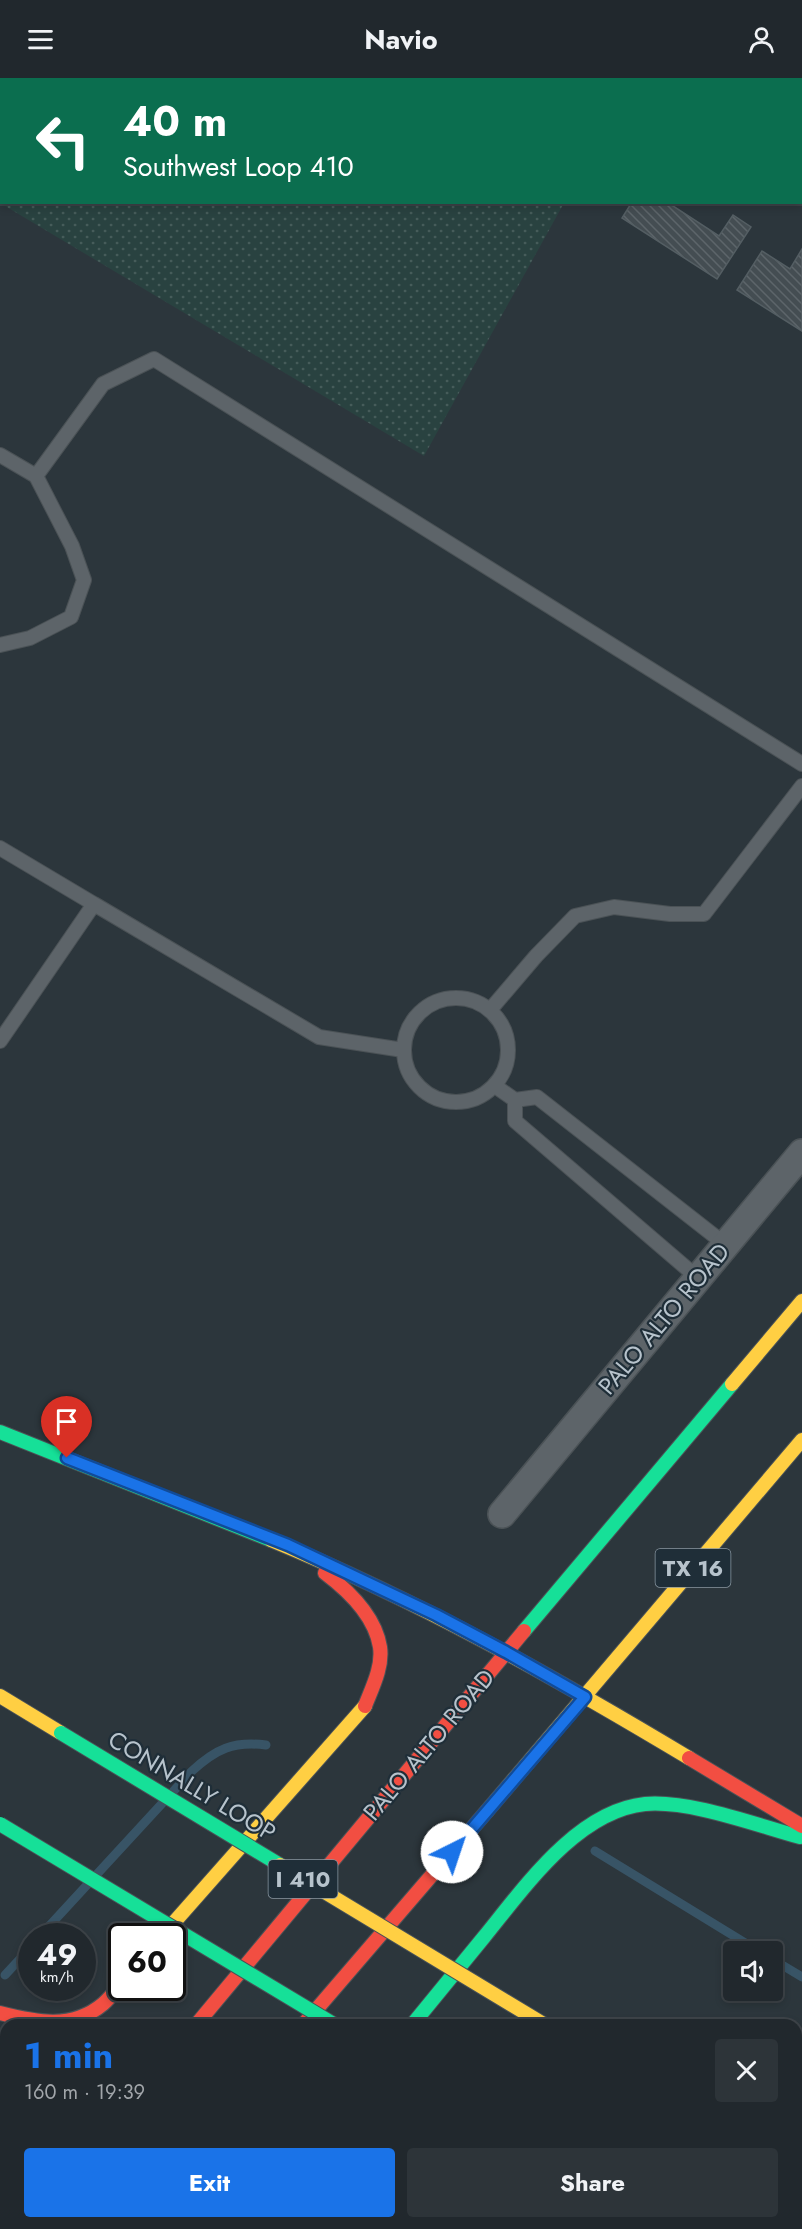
<!DOCTYPE html>
<meta charset="utf-8">
<style>
:root{--surface:#21282d;--page:#2d3439;--text:#f1f3f6;--muted:#a2a6aa;--line:#3e4449;--accent:#1a73e8}
body{margin:0;font-family:Jost,sans-serif;background:var(--page);color:var(--text);height:100vh;display:flex;flex-direction:column;font-size:22px;white-space:nowrap}
*{box-sizing:border-box;margin:0}
p{font-size:20px;color:var(--muted)}
.icon{flex:none;width:33px;height:33px;fill:none;stroke:currentColor;stroke-width:2;stroke-linecap:round;stroke-linejoin:round}
.map{position:relative;flex:1;overflow:hidden}
.side{position:absolute;left:0px;top:1941px;width:802px;height:210px;display:flex;flex-direction:column;background:var(--surface);border-radius:18px 18px 0 0;box-shadow:0 3px 9px #0003,0 0 0 2px var(--line)}
.side>*{flex:none}
.guide{position:absolute;left:0px;top:0px;width:802px;height:126px;box-shadow:0 3px 9px #0003,0 0 0 2px var(--line);background:#0b6e4f;color:#fff;overflow:hidden}
.tools{position:absolute;left:723px;top:1863px;display:grid;gap:12px}
.tools a{display:grid;place-items:center;width:60px;height:60px;border-radius:6px;background:var(--surface);box-shadow:0 3px 9px #0003,0 0 0 2px var(--line);font-size:30px}
.speed{position:absolute;left:18px;top:1845px;display:flex;gap:12px;font-size:30px;font-weight:700;text-align:center}
.speed>*{display:grid;place-content:center;width:78px;height:78px;border-radius:50%;background:var(--surface);box-shadow:0 3px 9px #0003,0 0 0 2px var(--line);line-height:1}
.speed small{font-size:15px;font-weight:400}
.speed .limit{border:3px solid #111;border-radius:9px;background:#fff;color:#111}
.pin{position:absolute;display:grid;place-items:center;width:51px;height:51px;color:#fff;margin:-62px -26px;border-radius:50% 50% 50% 0;rotate:-45deg;box-shadow:0 0 6px #0007}
.pin .icon{rotate:45deg}
.me{position:absolute;width:66px;margin:-33px;rotate:41deg;stroke-linejoin:round;filter:drop-shadow(0 0 4px #0008)}
.turn{display:flex;align-items:center;gap:21px;height:126px;padding:0 24px;font-size:27px}
.turn .icon{width:78px;height:78px;stroke-width:2.5}
.turn b{display:block;font-size:42px;line-height:51px}
.round{display:grid;place-items:center;flex:none;width:63px;height:63px;border-radius:6px;background:var(--page)}
.overview{display:flex;align-items:center;justify-content:space-between;height:102px;padding:0 24px}
h1{font-size:36px;font-weight:700;line-height:45px;color:var(--accent)}
.primary-button{display:flex;gap:12px;margin-top:auto;padding:12px 24px}
.primary-button a{flex:1;height:69px;border-radius:6px;background:var(--accent);color:#fff;font-size:24px;font-weight:700;line-height:69px;text-align:center}
.primary-button a+a{background:var(--page);color:var(--text)}
header{display:flex;justify-content:space-between;align-items:center;height:78px;padding:0 24px;background:var(--surface);font-size:27px;font-weight:700}
.map>svg:first-child{display:block}
</style>
<header><svg class="icon" aria-label="menu" viewBox="0 0 24 24"><path d="M4 6h16M4 12h16M4 18h16"/></svg>Navio<svg class="icon" aria-label="person" viewBox="0 0 24 24"><circle cx="12" cy="8" r="4"/><path d="M4 21q1-7 8-7t8 7"/></svg></header>
<div class="map">
<svg width="802" height="2151" viewBox="0 0 802 2151">
<defs>
<pattern id="grass-dots" width="8" height="8" patternUnits="userSpaceOnUse" patternTransform="scale(1.5)"><rect width="8" height="8" fill="#294240"/><path d="M2 2h.1M6 6h.1" fill="none" stroke="#465c5a" stroke-width="1.8" stroke-linecap="round"/></pattern>
<pattern id="building-back-hatch" width="6" height="6" patternUnits="userSpaceOnUse" patternTransform="scale(1.5)"><rect width="6" height="6" fill="#444d52"/><path d="M-1 5l2 2M0 0l6 6M5-1l2 2" fill="none" stroke="#5d656a"/></pattern>
</defs>
<rect width="100%" height="100%" fill="#2c363c"/>
<path fill="url(#grass-dots)" d="M0,0H633L2,2V124L564,125L424,378L0,125Z"/>
<g fill="none" stroke-linecap="round" stroke-linejoin="round">
<path stroke="#385466" stroke-width="9" d="M595,1773L760,1874
M40,1858L192,1693C216,1671 233,1663 266,1667
M772,1881L802,1899
M5,1897L32,1868"/>
</g>
<path fill="url(#building-back-hatch)" stroke="#545e63" stroke-width="1.5" d="M632,124H667L719,158L733,137L751,149L717,201L622,140Z
M802,171V253L737,212L762,173L790,191Z"/>
<g fill="none" stroke-linecap="round" stroke-linejoin="round">
<defs>
<path id="lane" d="M0,377L36,398
M0,567L30,560L71,539L84,502L72,468L36,398L103,306L154,281L802,686
M0,770L94,826
M404 972a52 52 0 1 1 104 0a52 52 0 1 1-104 0Z
M490,932L536,878L575,838L614,829L670,836H704L802,708
M0,963L94,826L319,959L403,972
M495,1008L515,1022L537,1019L726,1167
M515,1022V1043L698,1200"/>
<path id="street" d="M502,1436L802,1075"/>
<path id="fast" d="M0,1354L271,1462
M524,1553L732,1306
M412,1947C436,1918 460,1888 484,1859C524,1810 577,1733 645,1726C690,1722 756,1747 800,1759
M0,1965L6,1969
M0,2012L6,2033
M349,2145L353,2151
M23,2151L28,2145
M124,2151L130,2145"/>
<path id="slow" d="M732,1306L802,1223
M271,1462C417,1522 554,1599 689,1680
M0,1618L61,1655
M487,1733L802,1362
M162,1858L365,1628"/>
<path id="jam" d="M325,1495C349,1513 375,1538 380,1569C383,1589 372,1610 365,1628
M689,1680L802,1748
M0,1935C36,1944 72,1952 103,1926C110,1920 116,1912 122,1905
M196,1947L524,1553
M303,1947L487,1733
M796,2097L802,2101
M280,2145L290,2151
M665,2145L675,2151"/>
</defs>
<use href="#lane" stroke="#4b5256" stroke-width="16"/>
<use href="#street" stroke="#4b5256" stroke-width="30"/>
<use href="#fast" stroke="#4b5256" stroke-width="16"/>
<use href="#slow" stroke="#4b5256" stroke-width="16"/>
<use href="#jam" stroke="#4b5256" stroke-width="16"/>
<use href="#lane" stroke="#5d6469" stroke-width="14"/>
<use href="#street" stroke="#5d6469" stroke-width="27"/>
<use href="#fast" stroke="#16e098" stroke-width="14"/>
<use href="#slow" stroke="#ffcf43" stroke-width="14"/>
<use href="#jam" stroke="#f24e42" stroke-width="14"/>
<defs>
<path id="fast-bridge" d="M61,1655L280,1787
M0,1746L335,1947"/>
<path id="slow-bridge" d="M280,1787L545,1947"/>
</defs>
<use href="#fast-bridge" stroke="#495257" stroke-width="16" stroke-linecap="butt"/>
<use href="#slow-bridge" stroke="#495257" stroke-width="16" stroke-linecap="butt"/>
<use href="#fast-bridge" stroke="#16e098" stroke-width="14"/>
<use href="#slow-bridge" stroke="#ffcf43" stroke-width="14"/>
</g>
<g fill="none" stroke-linecap="round" stroke-linejoin="round">
<defs>
<path id="route" d="M67,1380L288,1467L436,1537L506,1574L585,1619L452,1774"/>
</defs>
<use href="#route" stroke="#114b97" stroke-width="15"/>
<use href="#route" stroke="#1a73e8" stroke-width="10"/>
</g>
<g text-anchor="middle" stroke-width="4.5" stroke-linejoin="round" paint-order="stroke">
<g fill="#1f2e38" stroke="#8996a0" stroke-width="1.5">
<rect x="655.5" y="1471" width="75" height="38" rx="4.5"/>
<rect x="268.5" y="1782" width="69" height="38" rx="4.5"/>
</g>
<g font-size="22" font-weight="bold" fill="#b7c3cc">
<text x="693" y="1498">TX 16</text>
<text x="303" y="1809">I 410</text>
</g>
<g font-size="24" fill="#b7c3cc" stroke="#1f2e38">
<text transform="translate(664 1241) rotate(-50)" y="8">PALO ALTO ROAD</text>
<text transform="translate(429 1667) rotate(-50)" y="8">PALO ALTO ROAD</text>
<text transform="translate(192 1708) rotate(31)" y="8">CONNALLY LOOP</text>
</g>
</g>
</svg>
<div class="tools">
<a><svg class="icon" aria-label="sound" viewBox="0 0 24 24"><path d="M4 9h4l5-4v14l-5-4H4zM17 9q2 3 0 6"/></svg></a>
</div>
<div class="speed"><div>49<small>km/h</small></div><div class="limit">60</div></div>
<div class="pin" style="left:67px;top:1380px;background:#d93025"><svg class="icon" aria-label="arrive" viewBox="0 0 24 24"><path d="M6 21V4h12l-3 4 3 4H6"/></svg></div>
<svg class="me" style="left:452px;top:1774px" viewBox="-20 -20 40 40"><circle r="19" fill="#fff"/><path d="M0-13L10 11 0 6-10 11z" fill="#1a73e8"/></svg>
<div class="guide">
<div class="turn"><svg class="icon" aria-label="left" viewBox="0 0 24 24"><path d="M17 20v-9H6M10 6l-5 5 5 5"/></svg><div><b>40 m</b>Southwest Loop 410</div></div>
</div>
<section class="side">
<div class="overview"><div><h1>1 min</h1><p>160 m · 19:39</p></div><a class="round"><svg class="icon" aria-label="close" viewBox="0 0 24 24"><path d="M6 6l12 12M18 6L6 18"/></svg></a></div>
<div class="primary-button"><a>Exit</a><a>Share</a></div>
</section>
</div>
